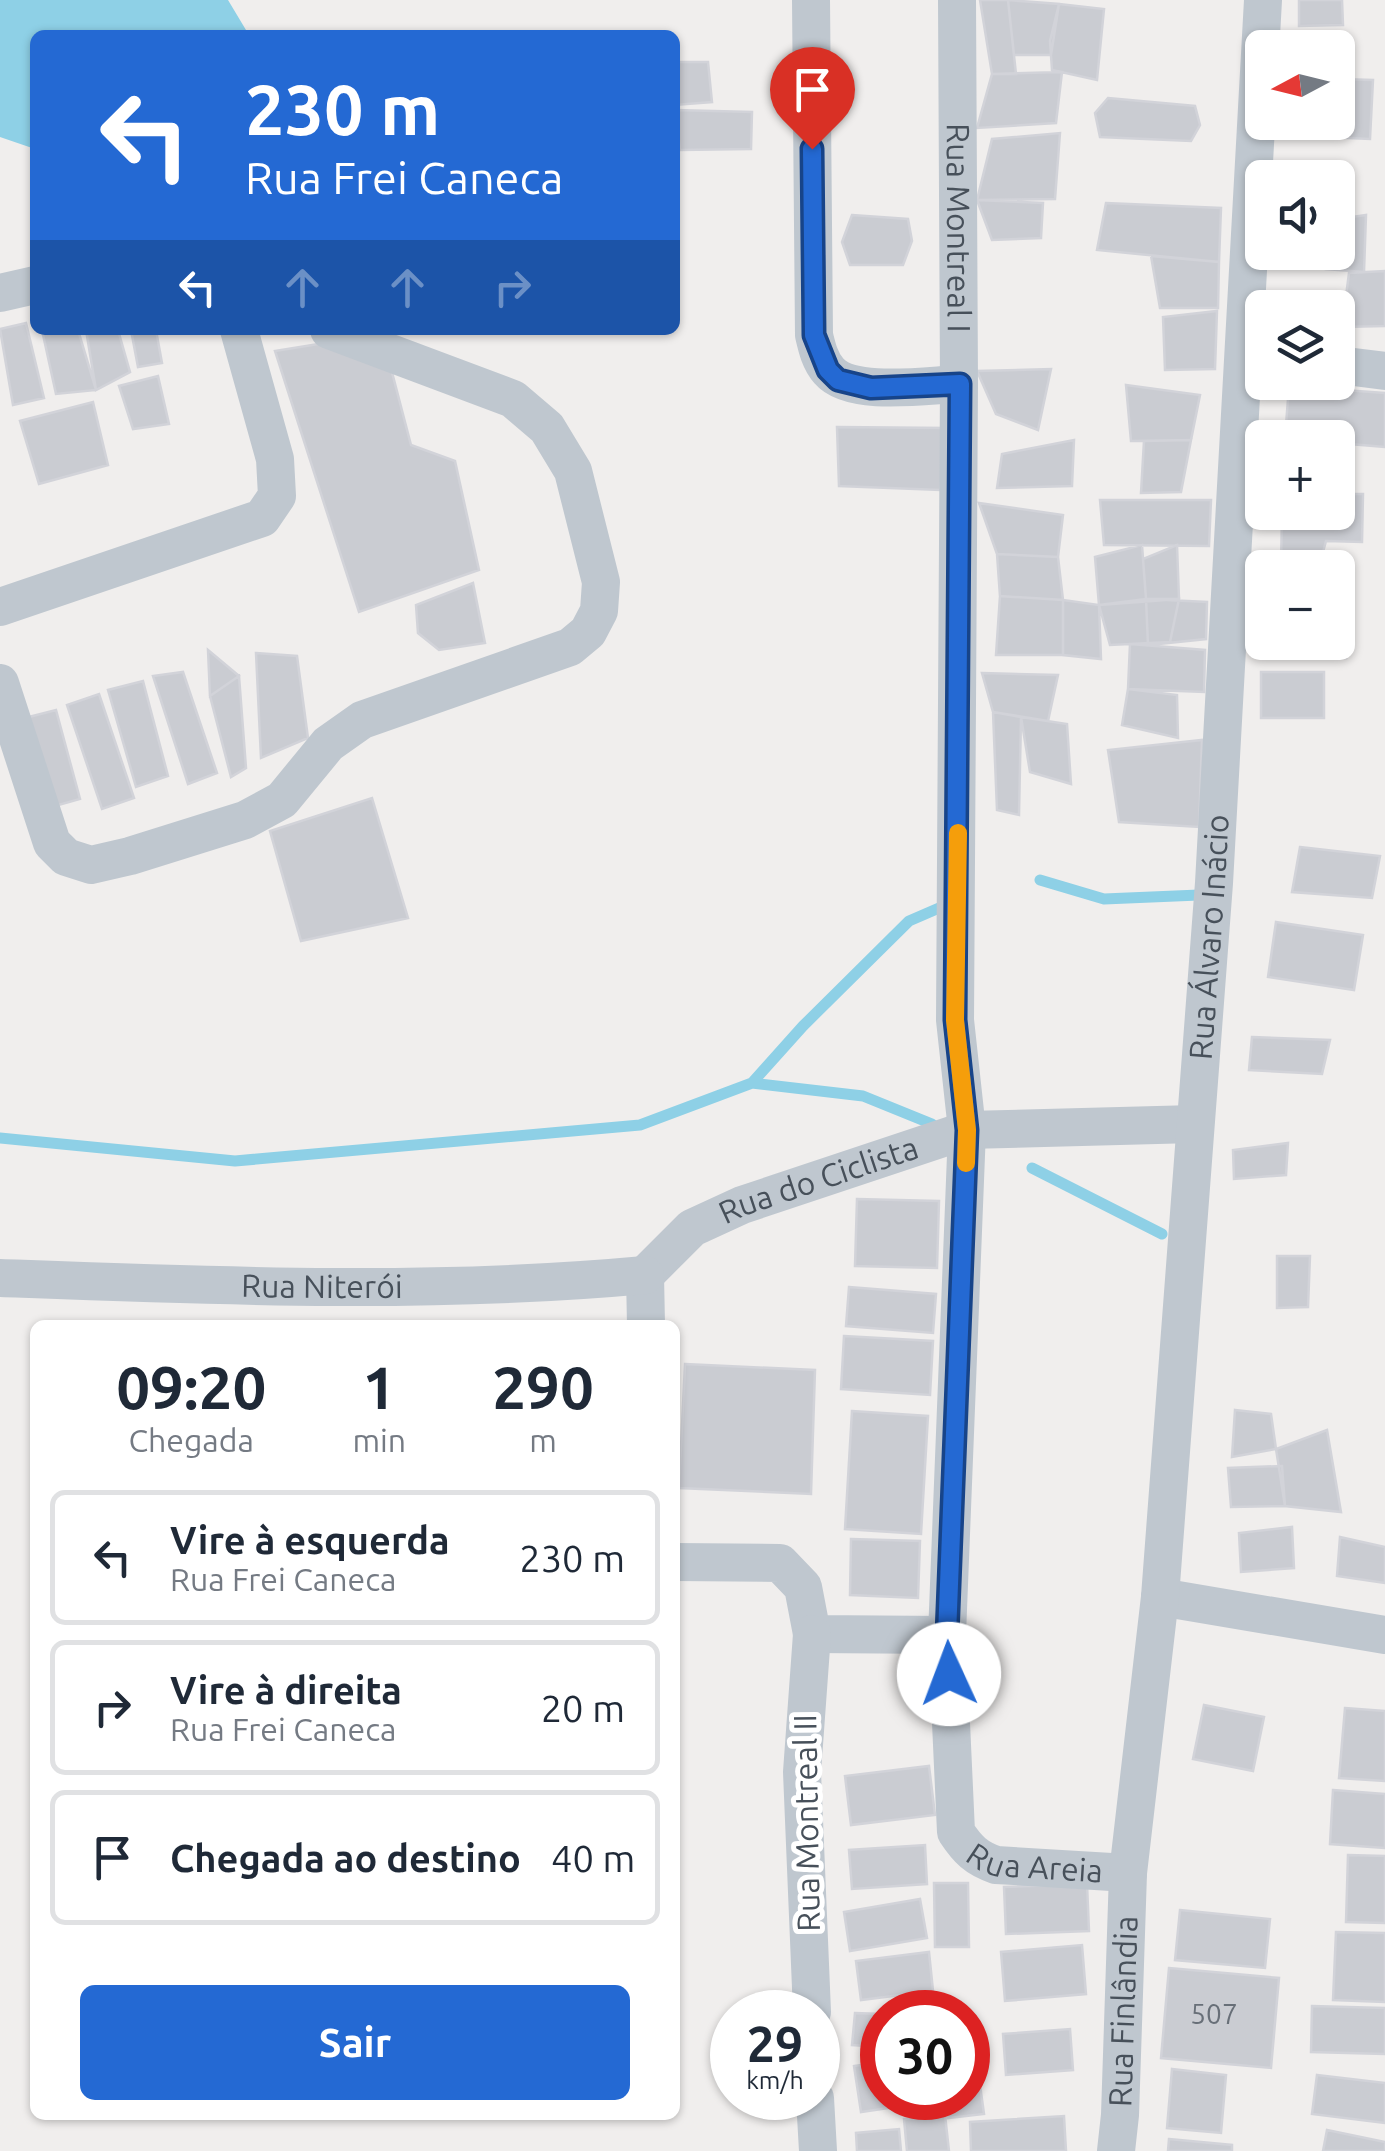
<!DOCTYPE html>
<html lang="pt">
<meta charset="utf-8">
<style>
:root{--surface:#fff;--page:#f2f2f3;--text:#1f2937;--muted:#747a83;--line:#e0e1e3;--accent:#2469d3}
body{margin:0;font-family:Ubuntu,sans-serif;background:var(--page);color:var(--text);height:100vh;display:flex;flex-direction:column;font-size:38px;white-space:nowrap}
*{box-sizing:border-box;margin:0}
p{font-size:32px;color:var(--muted)}
.icon{flex:none;width:55px;height:55px;fill:none;stroke:currentColor;stroke-width:2;stroke-linecap:round;stroke-linejoin:round}
.map{position:relative;flex:1;overflow:hidden}
.side{position:absolute;left:30px;top:1320px;width:650px;height:800px;display:flex;flex-direction:column;background:var(--surface);border-radius:15px;box-shadow:0 2px 8px #0004}
.side>*{flex:none}
.guide{position:absolute;left:30px;top:30px;width:650px;height:305px;border-radius:15px;box-shadow:0 2px 8px #0004;background:#2469d3;color:#fff;overflow:hidden}
.needle{width:65px;rotate:263deg}
.buttons{position:absolute;left:1245px;top:30px;display:grid;gap:20px}
.buttons a{display:grid;place-items:center;width:110px;height:110px;border-radius:15px;background:var(--surface);box-shadow:0 2px 8px #0004;font-size:50px}
.speed{position:absolute;left:710px;top:1990px;display:flex;gap:20px;font-size:50px;font-weight:700;text-align:center}
.speed>*{display:grid;place-content:center;width:130px;height:130px;border-radius:50%;background:var(--surface);box-shadow:0 2px 8px #0004;line-height:1}
.speed small{font-size:25px;font-weight:400}
.speed .limit{border:15px solid #d22;background:#fff;color:#111}
.pin{position:absolute;display:grid;place-items:center;width:85px;height:85px;color:#fff;margin:-102px -42px;border-radius:50% 50% 50% 0;rotate:-45deg;box-shadow:0 0 10px #0007}
.pin .icon{rotate:45deg}
.me{position:absolute;width:110px;margin:-55px;rotate:358deg;stroke-linejoin:round;filter:drop-shadow(0 0 8px #0008)}
.turn{display:flex;align-items:center;gap:35px;height:210px;padding:0 50px;font-size:45px}
.turn .icon{width:130px;height:130px;stroke-width:2.5}
.turn b{display:block;font-size:70px;line-height:85px}
.lanes{display:flex;align-items:center;height:95px;padding:0 50px;background:#0003;justify-content:center;gap:50px;direction:ltr}
.lanes .off{opacity:.35}
.eta{display:flex;justify-content:space-evenly;align-items:center;height:170px;text-align:center}
.eta b{font-size:60px;font-weight:700;line-height:70px}
.primary-button{display:flex;gap:20px;margin-top:auto;padding:20px 50px}
.primary-button a{flex:1;height:115px;border-radius:15px;background:var(--accent);color:#fff;font-size:40px;font-weight:700;line-height:115px;text-align:center}
ul{padding:0;list-style:none}
li{display:flex;align-items:center;gap:30px;height:135px;margin:0 20px 15px;padding:0 30px;border:5px solid var(--line);border-radius:15px}
li div{flex:1}
li b{display:block;font-size:38px}
li em{font-style:normal}
.map>svg:first-child{display:block}
</style>
<div class="map">
<svg width="1385" height="2151" viewBox="0 0 1385 2151">
<rect width="100%" height="100%" fill="#f0eeed"/>
<path fill="#8ed0e6" d="M0,0H228L249,35H35V149L0,137Z"/>
<g fill="none" stroke-linecap="round" stroke-linejoin="round">
<path stroke="#8ed0e6" stroke-width="11" d="M1040,880L1104,899L1199,895
M752,1083L863,1096L932,1124
M0,1138L235,1161L640,1125L752,1083L803,1026L909,921L946,905
M1032,1168L1162,1234"/>
</g>
<path fill="#caccd2" stroke="#d2d3d9" stroke-width="2.5" d="M980,0H1008L1016,74H992Z
M1008,0L1059,4L1051,55H1014Z
M1299,0H1342L1343,25L1299,26Z
M1059,4L1104,9L1097,80L1052,70L1050,41Z
M675,62H708L712,102L675,105Z
M1062,72L1056,123L977,128L992,74Z
M1338,79L1373,80L1370,139L1325,137V122H1338Z
M1108,98L1195,106L1200,125L1191,141L1100,137L1095,113Z
M675,110L752,112L751,149L680,150Z
M1268,122H1320L1318,138L1267,133Z
M1060,133L1055,199L977,200L992,139Z
M977,200L1043,203L1041,238L992,240Z
M1106,203L1221,208L1219,262L1097,250Z
M852,215L908,219L912,241L903,265H850L842,242Z
M1366,215L1364,272L1326,269L1328,252H1338V219Z
M1293,252H1328L1326,269L1292,264Z
M1151,256L1219,262L1218,308H1160Z
M1385,271V326L1342,327L1349,273Z
M1217,311L1215,369L1165,370L1163,317Z
M26,323L44,398L13,405L0,329Z
M42,330H78L96,390L56,394Z
M86,330H118L130,372L96,390Z
M131,330H156L162,363L138,367Z
M343,340L388,357L411,445L455,461L479,570L359,612L275,351Z
M1051,369L1038,430L996,414L977,371Z
M158,376L169,424L133,429L119,386Z
M1126,385L1200,395L1191,440L1131,441Z
M1289,386L1385,393V447L1338,443V438H1285Z
M93,402L108,465L39,484L20,421Z
M837,427L948,428L940,490L839,486Z
M1074,440L1072,486L997,488L1002,454Z
M1191,440L1181,492L1141,493L1144,441Z
M1338,494H1363L1362,542L1326,541L1319,567L1281,566L1282,512H1338Z
M1100,500H1211L1209,546L1104,545Z
M979,503L1063,515L1058,557L997,554Z
M1142,545L1146,599L1099,605L1095,557Z
M1177,545L1179,599H1146L1143,559Z
M997,554L1058,557L1063,600L1000,596Z
M1345,567L1346,658H1268V642H1338V568H1270Z
M473,583L485,643L439,650L418,633L416,605Z
M1000,596L1063,600V655H996Z
M1146,599L1207,602L1206,639L1148,645Z
M1179,599L1170,642L1110,645L1099,605Z
M1063,600L1099,605L1101,659L1063,655Z
M1130,644L1205,650L1204,692L1128,689Z
M208,650L239,676L210,696Z
M256,653L297,656L308,738L261,758Z
M183,672L217,773L188,784L153,676Z
M1261,672H1324V718H1261Z
M982,673L1058,675L1048,721L993,712Z
M239,676L246,768L231,777L210,696Z
M143,681L168,776L136,787L108,690Z
M1128,689L1177,695L1178,738L1122,725Z
M99,694L134,798L102,809L67,705Z
M56,710L80,799L55,806L29,717Z
M993,712L1021,717L1019,815L997,810Z
M1021,717L1067,724L1071,784L1030,772Z
M1202,740L1199,827L1119,822L1108,750Z
M372,798L408,918L301,941L270,831Z
M1300,847L1380,856L1372,898L1292,892Z
M1276,922L1363,935L1354,990L1268,977Z
M1252,1037L1330,1040L1322,1074L1249,1070Z
M1288,1143L1286,1175L1234,1179L1233,1150Z
M857,1199L939,1201L937,1268L855,1266Z
M1277,1256H1310L1308,1307L1277,1308Z
M849,1287L936,1294L933,1333L846,1326Z
M844,1336L933,1341L930,1395L841,1389Z
M685,1364L815,1370L811,1494L679,1488Z
M1235,1410L1271,1414L1276,1449L1232,1457Z
M852,1411L928,1416L921,1534L845,1529Z
M1327,1430L1341,1512L1285,1506L1276,1449Z
M1282,1466L1285,1506L1231,1507L1228,1468Z
M1292,1527L1294,1568L1241,1572L1239,1533Z
M1340,1537L1385,1547V1583L1337,1576Z
M851,1539L920,1541L918,1598L850,1595Z
M1204,1705L1264,1717L1253,1771L1193,1759Z
M1345,1708L1385,1711V1781L1339,1778Z
M929,1766L935,1815L851,1825L845,1776Z
M1333,1790L1385,1794V1848L1330,1844Z
M925,1845L927,1884L852,1889L849,1850Z
M1348,1855L1385,1856V1923L1346,1922Z
M934,1883H968L969,1947H935Z
M1087,1884L1089,1931L1006,1934L1004,1887Z
M920,1899L927,1938L850,1951L844,1912Z
M1180,1910L1270,1919L1265,1968L1175,1960Z
M1336,1932L1385,1933V2002L1333,2000Z
M1082,1945L1086,1994L1005,2001L1001,1952Z
M929,1952L933,1991L861,2000L856,1961Z
M1169,1968L1279,1978L1271,2068L1161,2058Z
M1312,2006L1385,2008V2054L1311,2052Z
M855,2013L882,2014V2047L852,2045Z
M1070,2029L1073,2070L1006,2075L1003,2034Z
M882,2062V2098H915L916,2104L861,2112L854,2066Z
M977,2063L984,2114L948,2118L946,2098H968V2064Z
M1172,2069L1226,2075L1221,2133L1167,2128Z
M1317,2075L1385,2083V2123L1312,2114Z
M945,2115L949,2151H907L904,2119Z
M1064,2116L1066,2151H971L970,2122Z
M899,2129L901,2151H857L856,2133Z
M1327,2130L1385,2142V2151H1323Z
M1169,2139L1232,2145V2151H1168Z"/>
<g fill="none" stroke-linecap="round" stroke-linejoin="round">
<g stroke="#bfc7cf" stroke-width="38">
<path d="M811,0L814,335C817,348 820,361 829,371C851,397 928,385 959,384"/>
<path id="s1" d="M957,0L959,384L955,1020L967,1130L947,1635L956,1832C968,1850 976,1858 996,1865L1128,1873"/>
<path d="M0,293L35,285"/>
<path d="M1338,365L1385,371"/>
<path d="M0,607L262,518L277,496L275,459L239,330"/>
<path d="M0,683L52,843L66,857L91,865L130,856L245,820L282,800L328,744L362,720L570,647L588,632L599,611L601,582L573,471L547,428L513,399L329,330"/>
<path id="s2" d="M645,1275L692,1228L742,1205L967,1130L1195,1124"/>
<path d="M645,1275L646,1325"/>
<path id="s3" d="M0,1278C216,1286 430,1295 645,1275"/>
<path d="M675,1562L780,1563L803,1587L812,1634L947,1635"/>
<path d="M1160,1597L1385,1635"/>
<path d="M812,2012L802,1772L812,1634"/>
<path d="M815,2098L818,2151"/>
<path id="s4" d="M1116,2151L1120,2115L1128,1873L1160,1597L1214,883L1263,0"/>
</g>
</g>
<g fill="none" stroke-linecap="round" stroke-linejoin="round">
<defs>
<path id="route" d="M812,149L814,335L828,370L838,380L871,388L960,384L955,1020L967,1130L947,1635L949,1674"/>
</defs>
<use href="#route" stroke="#174489" stroke-width="25"/>
<use href="#route" stroke="#2469d3" stroke-width="18"/>
<path stroke="#f59e0b" stroke-width="18" d="M958,833L955,1020L967,1130L966,1163"/>
</g>
<g text-anchor="middle" stroke-width="10" stroke-linejoin="round" paint-order="stroke">
<g font-size="28" fill="#686f78">
<text x="1214" y="2024">507</text>
</g>
<g font-size="32" fill="#47505a" stroke="#fff">
<text dy="11" stroke="none"><textPath href="#s1" startOffset="228">Rua Montreal I</textPath></text>
<text dy="11" stroke="none"><textPath href="#s4" startOffset="1218">Rua Álvaro Inácio</textPath></text>
<text dy="11" stroke="none"><textPath href="#s2" startOffset="202">Rua do Ciclista</textPath></text>
<text dy="11" stroke="none"><textPath href="#s3" startOffset="322">Rua Niterói</textPath></text>
<text transform="translate(807 1823) rotate(-91)" y="11">Rua Montreal II</text>
<text dy="11" stroke="none"><textPath href="#s1" startOffset="1925">Rua Areia</textPath></text>
<text dy="11" stroke="none"><textPath href="#s4" startOffset="140">Rua Finlândia</textPath></text>
</g>
</g>
</svg>
<div class="buttons">
<a><svg class="needle" viewBox="-14 -14 28 28"><path d="M0-13l5 13h-10z" fill="#e53935"/><path d="M0 13l5-13h-10z" fill="#747a83"/></svg></a>
<a><svg class="icon" aria-label="sound" viewBox="0 0 24 24"><path d="M4 9h4l5-4v14l-5-4H4zM17 9q2 3 0 6"/></svg></a>
<a><svg class="icon" aria-label="layers" viewBox="0 0 24 24"><path d="M12 4l9 5-9 5-9-5zM3 14l9 5 9-5"/></svg></a>
<a>+</a>
<a>−</a>
</div>
<div class="speed"><div>29<small>km/h</small></div><div class="limit">30</div></div>
<div class="pin" style="left:812px;top:149px;background:#d93025"><svg class="icon" aria-label="arrive" viewBox="0 0 24 24"><path d="M6 21V4h12l-3 4 3 4H6"/></svg></div>
<svg class="me" style="left:949px;top:1674px" viewBox="-20 -20 40 40"><circle r="19" fill="#fff"/><path d="M0-13L10 11 0 6-10 11z" fill="#2469d3"/></svg>
<div class="guide">
<div class="turn"><svg class="icon" aria-label="left" viewBox="0 0 24 24"><path d="M17 20v-9H6M10 6l-5 5 5 5"/></svg><div><b>230 m</b>Rua Frei Caneca</div></div>
<div class="lanes"><svg class="icon" aria-label="left" viewBox="0 0 24 24"><path d="M17 20v-9H6M10 6l-5 5 5 5"/></svg><svg class="icon off" aria-label="ahead" viewBox="0 0 24 24"><path d="M12 20V5M6 11l6-6 6 6"/></svg><svg class="icon off" aria-label="ahead" viewBox="0 0 24 24"><path d="M12 20V5M6 11l6-6 6 6"/></svg><svg class="icon off" aria-label="right" viewBox="0 0 24 24"><path d="M7 20v-9h11M14 6l5 5-5 5"/></svg></div>
</div>
<section class="side">
<div class="eta">
<div><b>09:20</b><p>Chegada</p></div>
<div><b>1</b><p>min</p></div>
<div><b>290</b><p>m</p></div>
</div>
<ul>
<li><svg class="icon" aria-label="left" viewBox="0 0 24 24"><path d="M17 20v-9H6M10 6l-5 5 5 5"/></svg><div><b>Vire à esquerda</b><p>Rua Frei Caneca</p></div><em>230 m</em></li>
<li><svg class="icon" aria-label="right" viewBox="0 0 24 24"><path d="M7 20v-9h11M14 6l5 5-5 5"/></svg><div><b>Vire à direita</b><p>Rua Frei Caneca</p></div><em>20 m</em></li>
<li><svg class="icon" aria-label="arrive" viewBox="0 0 24 24"><path d="M6 21V4h12l-3 4 3 4H6"/></svg><div><b>Chegada ao destino</b></div><em>40 m</em></li>
</ul>
<div class="primary-button"><a>Sair</a></div>
</section>
</div>
